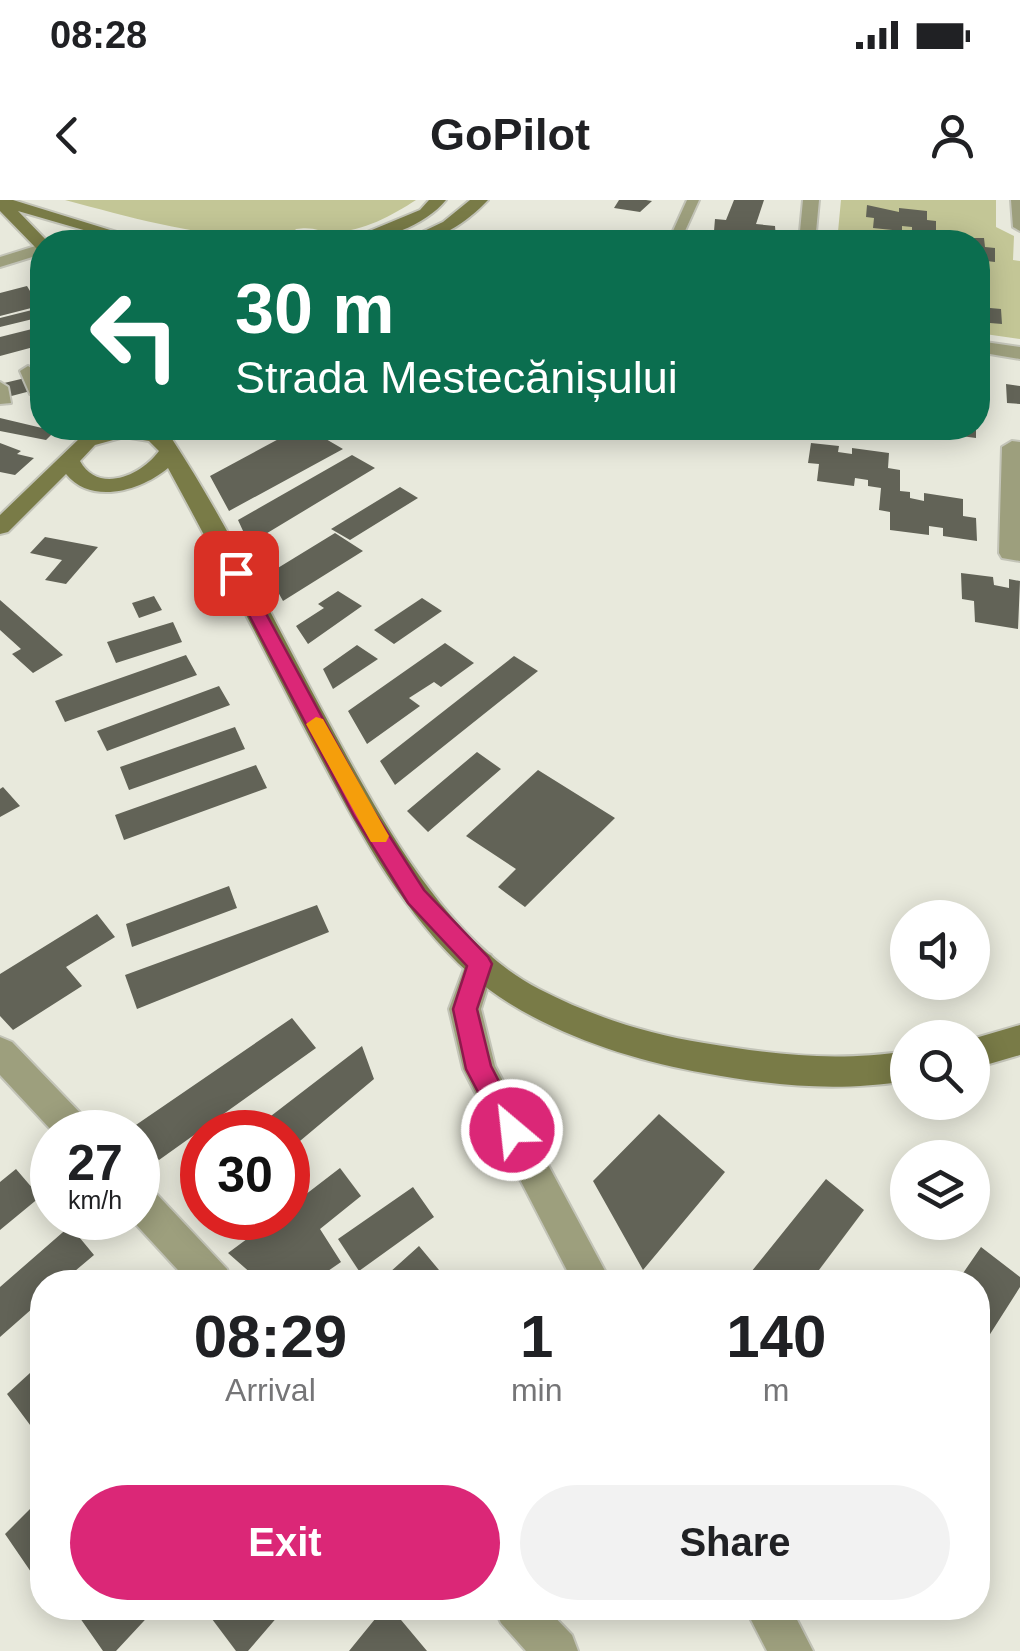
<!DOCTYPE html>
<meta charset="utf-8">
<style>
:root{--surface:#fff;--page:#f2f2f2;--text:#202124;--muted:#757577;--accent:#db2777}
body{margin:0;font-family:Helvetica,sans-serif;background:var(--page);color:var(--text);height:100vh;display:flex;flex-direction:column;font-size:38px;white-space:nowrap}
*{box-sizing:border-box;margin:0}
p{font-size:32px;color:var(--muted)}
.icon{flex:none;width:55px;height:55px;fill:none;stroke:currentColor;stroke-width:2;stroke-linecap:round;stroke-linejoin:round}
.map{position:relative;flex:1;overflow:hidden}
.sheet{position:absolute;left:30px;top:1070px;width:960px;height:350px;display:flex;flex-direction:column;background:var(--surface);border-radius:40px;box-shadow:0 5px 25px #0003}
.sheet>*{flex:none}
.banner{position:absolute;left:30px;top:30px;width:960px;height:210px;border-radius:40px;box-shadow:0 5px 25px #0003;background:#0b6e4f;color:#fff;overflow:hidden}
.fabs{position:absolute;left:890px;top:700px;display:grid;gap:20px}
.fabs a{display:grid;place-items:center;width:100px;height:100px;border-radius:50%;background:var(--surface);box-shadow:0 5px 25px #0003;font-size:50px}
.speed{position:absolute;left:30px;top:910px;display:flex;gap:20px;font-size:50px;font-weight:700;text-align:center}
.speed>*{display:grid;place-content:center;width:130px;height:130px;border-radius:50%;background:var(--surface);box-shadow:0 5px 25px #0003;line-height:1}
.speed small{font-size:25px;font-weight:400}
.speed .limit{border:15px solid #d22;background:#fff;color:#111}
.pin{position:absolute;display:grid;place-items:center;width:85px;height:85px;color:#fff;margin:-42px;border-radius:20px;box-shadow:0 5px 15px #0006}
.me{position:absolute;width:110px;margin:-55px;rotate:332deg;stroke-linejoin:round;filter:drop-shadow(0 0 8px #0008)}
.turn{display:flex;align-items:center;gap:35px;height:210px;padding:0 40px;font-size:45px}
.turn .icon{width:130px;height:130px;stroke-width:2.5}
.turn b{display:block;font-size:70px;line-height:85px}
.eta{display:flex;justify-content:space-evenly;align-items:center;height:170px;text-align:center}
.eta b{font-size:60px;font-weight:700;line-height:70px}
.action{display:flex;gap:20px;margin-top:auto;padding:20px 40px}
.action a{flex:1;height:115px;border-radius:60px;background:var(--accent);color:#fff;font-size:40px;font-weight:700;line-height:115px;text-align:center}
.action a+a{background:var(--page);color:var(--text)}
.status{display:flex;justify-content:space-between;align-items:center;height:70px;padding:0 50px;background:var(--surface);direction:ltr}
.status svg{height:28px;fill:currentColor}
header{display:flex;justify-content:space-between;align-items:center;height:130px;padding:0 40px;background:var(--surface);font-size:45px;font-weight:700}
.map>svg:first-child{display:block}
</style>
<div class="status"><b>08:28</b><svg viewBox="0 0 49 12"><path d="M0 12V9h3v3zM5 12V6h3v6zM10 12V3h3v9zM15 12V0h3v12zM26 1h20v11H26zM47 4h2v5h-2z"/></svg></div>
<header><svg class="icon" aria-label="back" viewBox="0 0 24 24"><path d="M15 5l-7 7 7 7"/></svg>GoPilot<svg class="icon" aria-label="person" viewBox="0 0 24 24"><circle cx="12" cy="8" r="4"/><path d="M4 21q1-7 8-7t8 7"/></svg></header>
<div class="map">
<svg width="1020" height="1451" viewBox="0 0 1020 1451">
<rect width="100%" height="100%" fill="#e8e9dc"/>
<path fill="#c3c696" d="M65,0H416C393,15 362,32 334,32C320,33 316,26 296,29L288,38C210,40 140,20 65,0Z
M841,0H996V27L1014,36L1013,60L1020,61V139L978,133V42H837Z"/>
<path fill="#626357" d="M619,0H646L652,1L640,12L614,8Z
M734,0H764L756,24L775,26L776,39L758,37L756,42H730L737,34L714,31L715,19L726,20Z
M867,5L899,12V8L927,11V20L936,21V33L944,34V38H984L985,47L995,48V62L978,60V42H922V32L912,31V27L902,26V31L873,28L874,18L866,17Z
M27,86L39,106L0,116V93Z
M978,96L990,97V108L1001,109L1002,124L978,122Z
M36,109L41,117L0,127V118Z
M32,129L41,145L0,156V137Z
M42,174V188L0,199V184Z
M1006,184L1020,186V204L1007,203Z
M0,218L42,228L57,229L46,240L0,231Z
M299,228H307L343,249L229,311L210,276Z
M945,228H976V238L946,234Z
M0,243L21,251L17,254L34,258L15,275L0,272Z
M811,243L839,246L838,252L852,254V248L889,253L888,268L900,270V291L910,292V298L924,301V293L963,299V316L976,318L977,341L943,336V328L929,326V335L890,330V312L879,310L881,288L868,286V280L855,278L854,286L817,281L819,264L808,263Z
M352,255L375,268L249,344L238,320Z
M400,287L418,298L350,340L331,329Z
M335,333L363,351L283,401L268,374Z
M45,337L98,347L66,384L45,380L62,360L30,353Z
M961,373L993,377L994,385L1009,388V379L1020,381L1018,429L975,422L974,401L962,399Z
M338,391L362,406L308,444L296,426L324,408L318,404Z
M154,396L162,410L139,418L132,403Z
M422,398L442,411L394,444L374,430Z
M0,400L63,455L33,473L12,454L21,449L0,430Z
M173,422L182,442L116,463L107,442Z
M445,443L474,463L441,487L434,482L409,498L420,506L367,544L348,511Z
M357,445L378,459L333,489L323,469Z
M186,455L197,475L65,522L55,501Z
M514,456L538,471L395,585L380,561Z
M219,486L230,505L107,551L97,531Z
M235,527L245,549L129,590L120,567Z
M477,552L501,569L428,632L407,611Z
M256,565L267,588L124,640L115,615Z
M538,570L615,618L525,707L498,687L516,669L466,636Z
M3,587L20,606L0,617V589Z
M229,686L237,708L132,747L126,724Z
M317,705L329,732L137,809L125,775Z
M97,714L115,737L66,767L82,786L13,830L0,816V774Z
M292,818L316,848L159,960L138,937V932L130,929Z
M362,846L374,879L288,951V932H250Z
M659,914L725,972L643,1070L593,981Z
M340,968L361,996L320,1029L341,1062L312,1082H261L228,1053L275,1018H288V1008Z
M16,969L40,997L0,1030V982Z
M826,979L864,1010L810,1082H743Z
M413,987L434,1017L359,1071L338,1039Z
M70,1026L94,1055L62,1082H42V1100L0,1137V1087Z
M419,1046L444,1076L437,1082H379Z
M981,1047L1020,1077V1087L978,1153V1082H957Z
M42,1162V1227L36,1233L7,1194Z
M42,1297V1360L31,1372L5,1334Z
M73,1408H156L116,1451H103Z
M223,1408H285L248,1451H236L212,1419Z
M384,1408H391L427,1451H349Z"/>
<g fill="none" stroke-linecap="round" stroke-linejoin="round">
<defs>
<path id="lane" d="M687,0H699L680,42H668Z
M1011,0H1020V31L1013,27Z
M28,166L36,171L42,198L30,194L20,171Z
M0,182L8,187L11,203L0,204Z"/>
<path id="street" d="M803,0H819L815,42H799Z
M42,44V54L0,67V57Z
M978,141L1020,147V159L978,152Z
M1012,241L1020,242V361L1002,358L999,353L1002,247Z
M480,751L491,755L495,764L481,809L495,866L611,1082H573L463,869L449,809L469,755Z
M0,837L12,842L87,920L92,932H53L0,875Z
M138,982L151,988L227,1069L232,1082H189L130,1018H138Z
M494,1408H546L572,1435L578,1451H526L501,1423Z
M745,1408H791L813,1451H767Z"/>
<path id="secondary" d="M0,0H13L149,42H125L18,11L48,42H42V50L36,48L0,11Z
M429,0H446C425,26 376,44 343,42L420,10Z
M470,0H488C465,24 435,44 401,42L443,22Z
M113,228L155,230L172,239C231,329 278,430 330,525C379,615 444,740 539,789C591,816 647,834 704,843C776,855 835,862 908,851V881C835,892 776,886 704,873C627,860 529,827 470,774C394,706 349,611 302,523C258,438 214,352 168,268C142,290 92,306 66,274L8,332L0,334V315L81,237ZM124,237L149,241L159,251C141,276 98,294 80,261L95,245Z
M1020,825V855L972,869V839Z"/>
</defs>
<use href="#lane" stroke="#c3c4b8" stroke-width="4"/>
<use href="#street" stroke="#c3c4b8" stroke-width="4"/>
<use href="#secondary" stroke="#c3c4b8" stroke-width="4"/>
<use href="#lane" fill="#9d9f7d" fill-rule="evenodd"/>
<use href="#street" fill="#9d9f7d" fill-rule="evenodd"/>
<use href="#secondary" fill="#797b47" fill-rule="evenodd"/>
</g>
<path fill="#db2777" stroke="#8e194d" stroke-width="2.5" d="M236,367L244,373L369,604L424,690L488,757L492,764L477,809L491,866L524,930L521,938L512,942L502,938L466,869L453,809L467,766L408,703L354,616L227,373Z"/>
<path fill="#f59e0b" d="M316,517L323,519L386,631L389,636L386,642H371L306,524Z"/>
</svg>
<div class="fabs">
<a><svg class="icon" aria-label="sound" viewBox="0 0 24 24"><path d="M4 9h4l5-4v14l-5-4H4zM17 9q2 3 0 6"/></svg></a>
<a><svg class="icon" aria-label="search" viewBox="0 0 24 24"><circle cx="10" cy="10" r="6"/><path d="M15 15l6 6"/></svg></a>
<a><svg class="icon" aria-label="layers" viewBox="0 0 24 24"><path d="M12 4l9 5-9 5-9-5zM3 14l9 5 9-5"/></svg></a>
</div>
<div class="speed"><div>27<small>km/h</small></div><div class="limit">30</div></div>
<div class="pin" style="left:236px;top:373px;background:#d93025"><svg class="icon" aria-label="arrive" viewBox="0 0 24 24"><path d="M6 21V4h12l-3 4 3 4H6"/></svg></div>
<svg class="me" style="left:512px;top:930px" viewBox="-20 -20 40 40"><circle r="17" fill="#db2777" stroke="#fff" stroke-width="3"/><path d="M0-11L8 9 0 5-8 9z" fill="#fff"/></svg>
<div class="banner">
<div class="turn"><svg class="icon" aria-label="left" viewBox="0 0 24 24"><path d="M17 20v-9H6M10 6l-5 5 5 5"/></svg><div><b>30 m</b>Strada Mestecănișului</div></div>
</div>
<section class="sheet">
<div class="eta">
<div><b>08:29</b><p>Arrival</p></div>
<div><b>1</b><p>min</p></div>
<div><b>140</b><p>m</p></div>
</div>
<div class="action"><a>Exit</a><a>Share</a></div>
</section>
</div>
